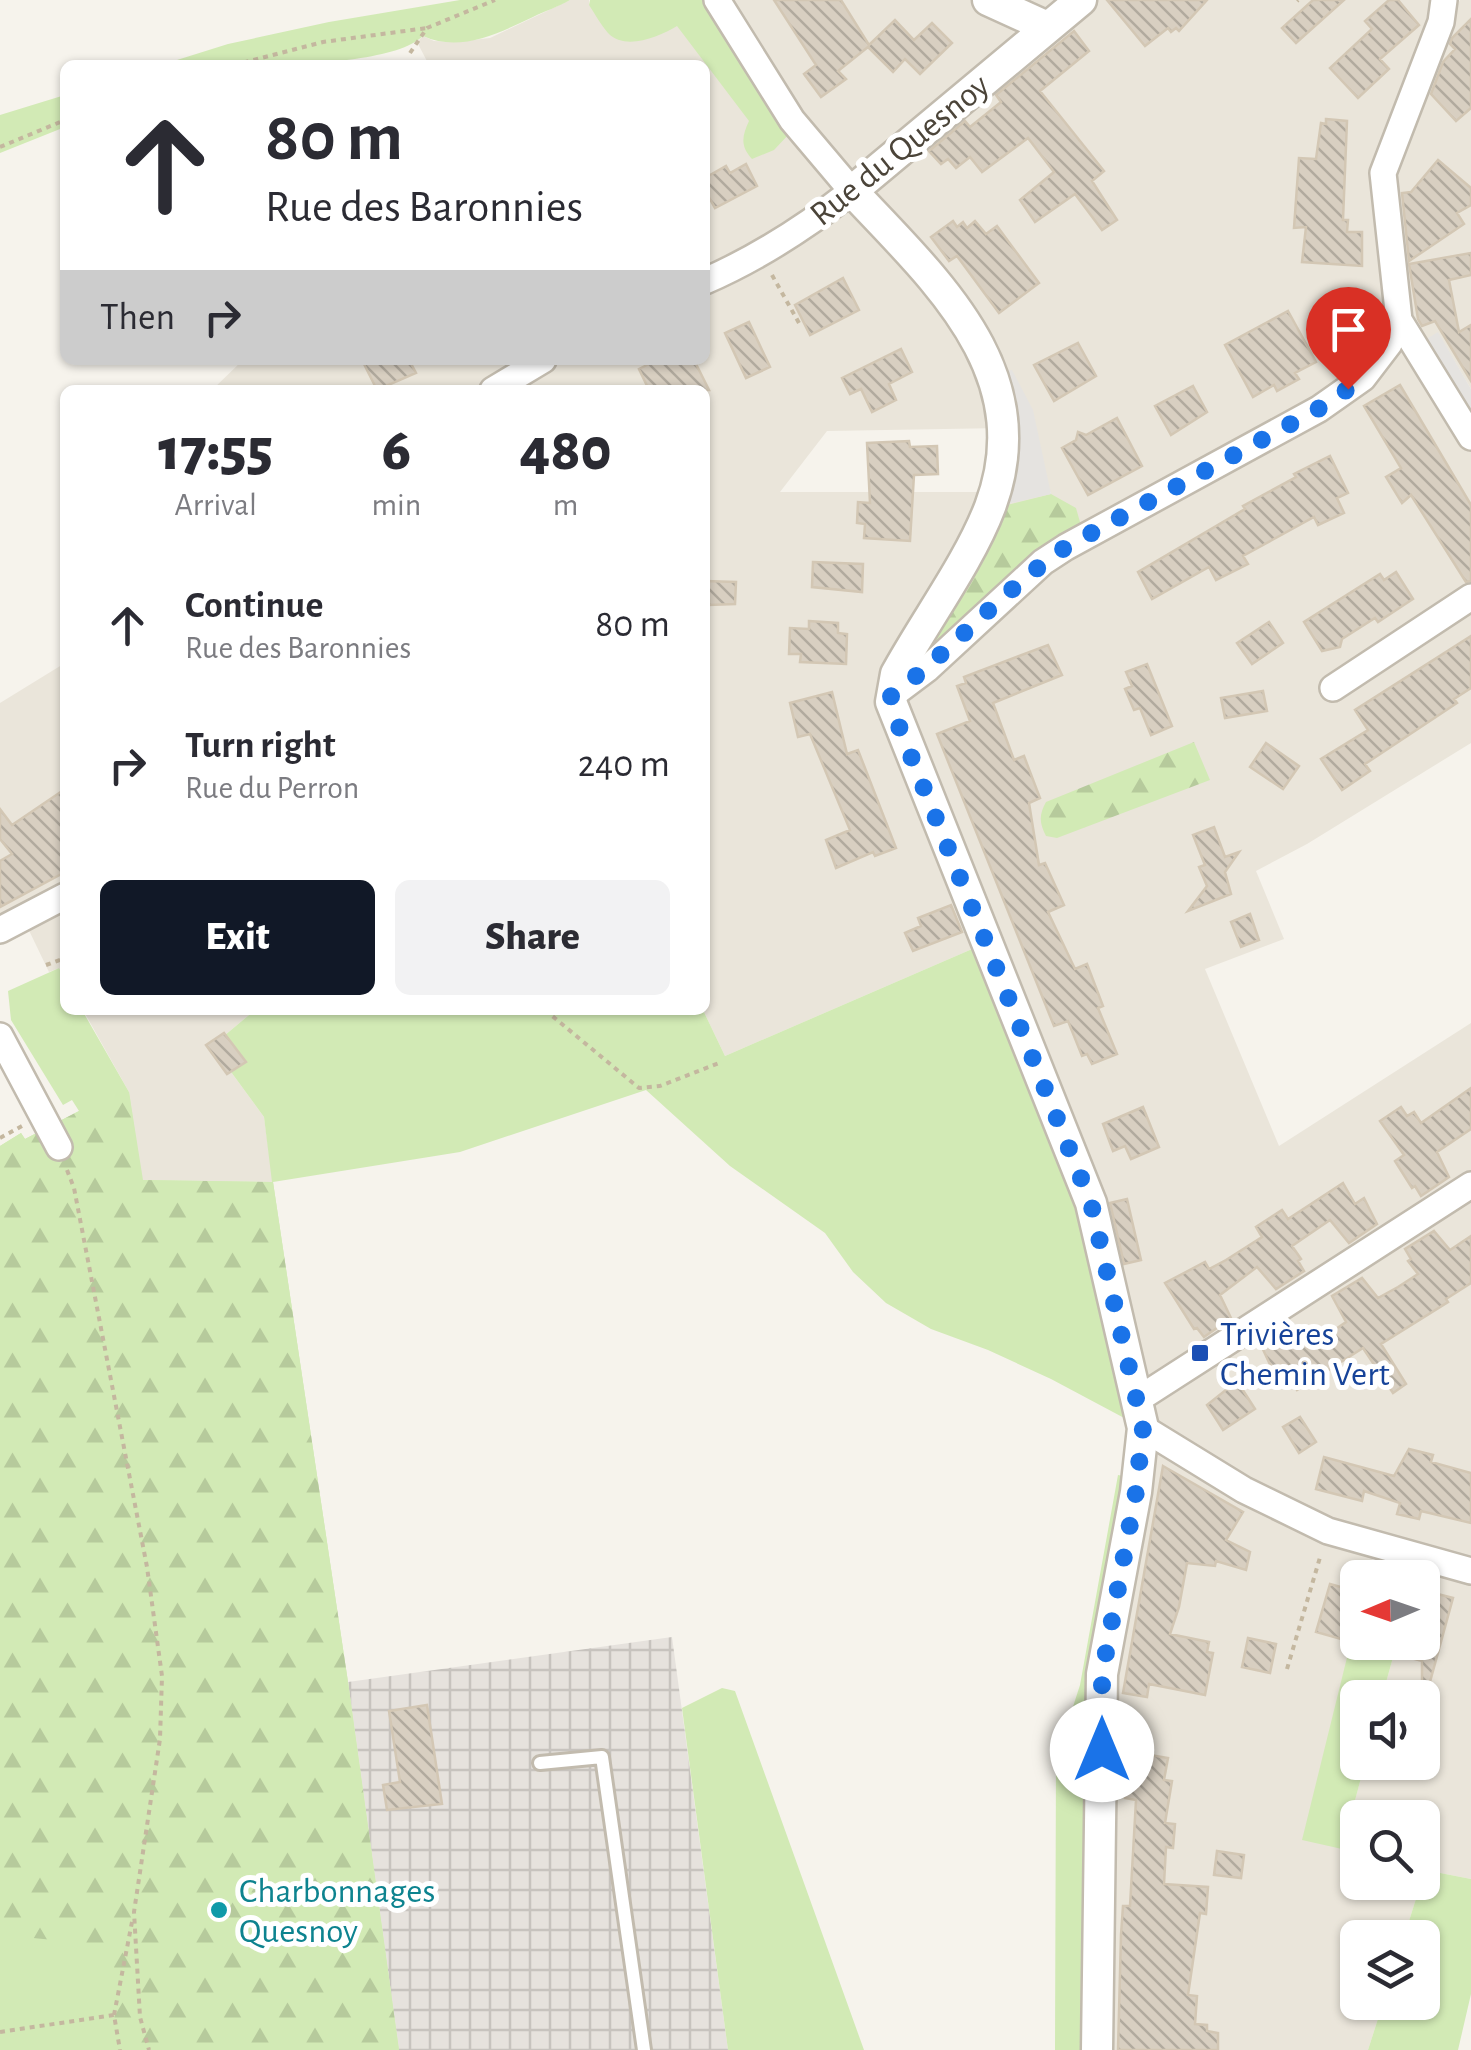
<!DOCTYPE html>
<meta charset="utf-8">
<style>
:root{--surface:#fff;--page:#f2f2f3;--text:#2b2b33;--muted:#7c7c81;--accent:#111827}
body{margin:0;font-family:"Alegreya Sans",sans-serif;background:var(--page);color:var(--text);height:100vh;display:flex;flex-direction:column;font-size:38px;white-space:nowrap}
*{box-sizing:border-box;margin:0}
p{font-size:32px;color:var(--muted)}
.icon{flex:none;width:55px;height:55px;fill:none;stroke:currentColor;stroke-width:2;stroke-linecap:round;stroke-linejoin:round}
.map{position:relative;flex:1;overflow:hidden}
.details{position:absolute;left:60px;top:385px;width:650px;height:630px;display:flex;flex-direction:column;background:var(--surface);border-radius:15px;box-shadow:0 2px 8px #0004}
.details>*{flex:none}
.guide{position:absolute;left:60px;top:60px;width:650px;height:305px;border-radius:15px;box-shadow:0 2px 8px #0004;background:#fff;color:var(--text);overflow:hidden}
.needle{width:65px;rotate:268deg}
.tools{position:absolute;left:1340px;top:1560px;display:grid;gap:20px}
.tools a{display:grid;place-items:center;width:100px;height:100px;border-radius:15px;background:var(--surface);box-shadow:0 2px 8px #0004;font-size:50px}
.pin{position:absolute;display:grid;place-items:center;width:85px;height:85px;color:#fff;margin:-102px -42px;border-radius:50% 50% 50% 0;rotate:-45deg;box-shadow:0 0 10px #0007}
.pin .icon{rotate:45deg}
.me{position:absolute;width:110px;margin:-55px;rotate:0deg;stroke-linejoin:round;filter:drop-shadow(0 0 8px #0008)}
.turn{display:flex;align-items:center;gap:35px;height:210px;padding:0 40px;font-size:45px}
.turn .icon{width:130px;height:130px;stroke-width:2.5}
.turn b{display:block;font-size:70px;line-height:85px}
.then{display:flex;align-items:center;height:95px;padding:0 40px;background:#0003;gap:20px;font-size:38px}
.eta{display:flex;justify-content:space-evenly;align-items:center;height:170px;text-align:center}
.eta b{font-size:60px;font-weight:800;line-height:70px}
.action{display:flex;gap:20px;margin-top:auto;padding:20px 40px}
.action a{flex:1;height:115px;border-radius:15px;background:var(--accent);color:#fff;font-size:40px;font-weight:800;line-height:115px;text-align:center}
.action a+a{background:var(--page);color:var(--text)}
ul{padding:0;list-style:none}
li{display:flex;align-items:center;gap:30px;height:140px;padding:0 40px}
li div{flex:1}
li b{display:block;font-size:38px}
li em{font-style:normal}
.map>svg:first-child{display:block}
</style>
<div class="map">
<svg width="1471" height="2050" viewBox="0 0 1471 2050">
<defs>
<pattern id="industrial-grid" width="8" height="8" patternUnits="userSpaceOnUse" patternTransform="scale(2.5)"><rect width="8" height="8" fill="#e6e2dd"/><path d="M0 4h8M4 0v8" fill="none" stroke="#c7c3be"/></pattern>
<pattern id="forest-firs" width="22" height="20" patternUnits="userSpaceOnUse" patternTransform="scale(2.5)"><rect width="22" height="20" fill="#d2eab5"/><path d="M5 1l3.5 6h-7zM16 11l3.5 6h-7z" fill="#b6ca9c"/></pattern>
<pattern id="building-back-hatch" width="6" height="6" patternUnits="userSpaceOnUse" patternTransform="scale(2.5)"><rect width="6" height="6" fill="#d8cfc1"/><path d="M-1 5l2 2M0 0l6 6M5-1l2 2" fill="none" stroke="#b1aa9e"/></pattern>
</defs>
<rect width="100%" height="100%" fill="#f6f3ec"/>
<path fill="#eae5da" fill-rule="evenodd" d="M570,0H589V5L677,25L774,150L717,0H1444L1447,25L1460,0H1471V389L1438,333L1418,344L1403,342L1471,435V743L1307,844L1256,871L1284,939L1205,969L1279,1146L1471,1023V1879L1425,1870L1423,1877L1422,1818H1358V1882L1421,1883L1404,1937L1358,1938V2002L1383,2003L1368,2050H1097L1102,1674L1143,1428L986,943L725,1056L703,1010L705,390H212L243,360H705V65H429L417,42L423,36L434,41L455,42L490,38ZM1003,428L1051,493L990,508L994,492H780L827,431ZM1376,1546L1419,1557L1414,1577L1422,1578V1642L1397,1643L1382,1697L1422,1698V1762L1365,1763L1342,1848L1350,1647L1357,1617L1358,1578L1368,1577Z
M65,663V979L59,968L49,972L23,918L0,930V703Z
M83,1010H255L212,1046L264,1117L273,1182L142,1180L129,1092Z"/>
<path fill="url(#industrial-grid)" d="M672,1637L728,2050H399L348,1682Z"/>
<path fill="#d2eab5" d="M460,0H570C558,7 545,11 533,17C499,33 460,53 423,36C386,72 215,65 161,65L228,44L329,22Z
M590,0H717L790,133L774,150L752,159C740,146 742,136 749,121L677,26C659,37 625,51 608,33C601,25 595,14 589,5Z
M65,95V127L0,153V115Z
M986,943L1091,1203L1143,1428L1051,1379L988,1350L931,1329L886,1303L853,1272L825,1233L730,1166L646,1090L460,1152L273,1182L348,1682L399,2050H0V1146L21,1133L25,1139L79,1111L72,1100L63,1105L11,1020L8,991L59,968L65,979V1010H82L129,1092L142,1180L272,1182L264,1117L212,1046L255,1010H703L725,1056Z
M1118,1475L1137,1479L1102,1674L1097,2050H1055L1056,1759L1080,1685Z
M1357,1617L1358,1642L1397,1643L1382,1697L1358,1698V1762L1365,1763L1342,1849L1302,1840Z
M722,1688L735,1691L864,2050H728L682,1708Z
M1425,1870L1471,1879V1994L1458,2050H1368L1383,2003L1422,2002V1938L1404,1937Z"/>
<path fill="url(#forest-firs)" d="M1051,494L1076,508L1084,536L941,656L929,649L1007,505Z
M1194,742L1210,780L1057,838L1046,836C1039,822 1039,815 1046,802Z
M129,1092L143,1180L273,1182L348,1682L399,2050H120L114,2015V1965L94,1944L23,1937L0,1949V1146L21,1133L25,1139L79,1111Z"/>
<path fill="#e5e3e0" d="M1438,332L1471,389V435L1415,346Z
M1012,370L1033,410L1051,494L990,508L993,373Z"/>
<path fill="url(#building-back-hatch)" stroke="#d3c7b4" stroke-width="2.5" d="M774,0H841L869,45L895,20L914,40L932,23L952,43L920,74L905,59L893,72L868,47L838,71L846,79L821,97L804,74L816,65Z
M1107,0H1207L1179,31L1176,28L1171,32L1168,28L1145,46Z
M1313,0H1344L1296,43L1282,28Z
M1389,0H1398L1419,25L1380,59L1389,69L1358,98L1330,68L1372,29L1365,21Z
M1471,19V108L1456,121L1431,94L1443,62L1455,49L1450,44L1452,38Z
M1074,31L1089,51L1040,91L1104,171L1092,181L1117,220L1102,230L1075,194L1035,222L1020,200L1054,172L1028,138L982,172L970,157L956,168L948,159L941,164L929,151L965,121L970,127L1001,102L996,95Z
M1326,119L1347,121L1343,220H1348L1347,232H1362V266L1302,262L1306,227L1294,228L1299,158L1316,159L1321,123L1326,124Z
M1438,160L1471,188V205L1457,213L1464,224L1409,261L1402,193L1411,192Z
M746,164L757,186L715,208L705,190V178L726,166L730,173Z
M953,221L957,227L963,222L967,228L975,221L986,234L997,226L1039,283L999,313L957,256L949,261L931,237Z
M1471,253V275L1449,280L1459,332L1471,325V381L1435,321L1422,326L1418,319L1409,264Z
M843,278L859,310L810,335L795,305Z
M1288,311L1316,362L1295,373L1299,379L1277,391L1274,385L1253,397L1225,345Z
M749,322L770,367L746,378L725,333Z
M1078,343L1096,376L1054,401L1034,365Z
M901,349L912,372L889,384L896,400L872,412L861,389L850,394L842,378Z
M362,360H409L416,373L377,390Z
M657,360H694L709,390H649L639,369Z
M1400,385L1471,505V581L1466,582L1411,495L1402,503L1386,477L1401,468L1364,406Z
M1193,386L1207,412L1171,435L1155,406Z
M1117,418L1142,466L1088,495L1062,448L1076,440L1078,432L1086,435Z
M909,441L910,447L937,446L938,474L914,475L910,541L864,538L865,524L857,523L858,502L870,503L867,443Z
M1330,456L1348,493L1337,498L1344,513L1318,525L1314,517L1243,556L1248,564L1216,580L1209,567L1152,599L1138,572L1245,509L1243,506L1296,477L1294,474Z
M813,562L863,564L862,592L812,587Z
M1396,572L1413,599L1378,622L1375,618L1342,639L1340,647L1322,651L1304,622L1380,574L1384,580Z
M705,581L736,582L735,604L709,605V600H705Z
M809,621L838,623V633L847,634L846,664L800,662L801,654H789L790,628L809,629Z
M1269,622L1283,643L1252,664L1237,643Z
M1471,636V688L1454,699L1457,703L1365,764L1370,771L1342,790L1321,759L1368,730L1355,710Z
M1048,645L1062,675L993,703L1014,760L1024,756L1040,798L1029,803L1039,865L1045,863L1064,905L1048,912L1075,969L1087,964L1103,1006L1098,1008L1117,1054L1092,1064L1087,1054L1082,1056L1068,1021L1054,1026L937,734L970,721L957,686L966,683L964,677Z
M1147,664L1172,726L1151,735L1140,708L1134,710L1125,689L1132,686L1126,672Z
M1263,691L1267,711L1225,718L1221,698Z
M832,692L847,754L858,750L896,848L875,856L873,852L836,868L826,840L850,830L810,734L798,737L790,703Z
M1266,743L1299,766L1283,789L1250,767Z
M65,789V872L0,907V861L12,854L0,839V809L12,825Z
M1214,827L1225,857L1239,852L1225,872L1231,894L1188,911L1207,886L1199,867L1205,865L1193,835Z
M951,905L962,932L913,951L905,933L921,926L918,918Z
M1250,914L1259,940L1241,947L1231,922Z
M224,1033L246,1062L227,1074L206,1045Z
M1471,1088V1129L1437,1152L1449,1177L1421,1196L1415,1186L1412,1188L1395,1161L1404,1155L1380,1121L1401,1107L1407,1116L1414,1112L1421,1123Z
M1143,1107L1159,1147L1131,1159L1125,1146L1113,1151L1103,1124Z
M1343,1183L1355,1204L1364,1198L1377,1224L1349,1243L1330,1220L1292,1246L1301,1259L1298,1261L1304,1271L1276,1289L1257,1267L1220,1295L1231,1318L1204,1337L1197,1328L1194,1329L1165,1283L1205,1262L1209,1269L1226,1260L1262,1237L1256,1227L1282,1210L1288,1219Z
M1127,1199L1141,1260L1124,1264L1110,1203Z
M1434,1231L1450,1250L1471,1236V1283L1446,1299L1448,1302L1381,1344L1406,1384L1393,1393L1363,1348L1297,1390L1281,1365L1273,1371L1260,1343L1289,1325L1308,1348L1346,1322L1332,1296L1362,1278L1378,1298L1398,1287L1418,1274L1408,1261L1411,1259L1405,1249Z
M1237,1381L1255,1409L1223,1430L1207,1405Z
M1300,1417L1316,1442L1299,1453L1283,1427Z
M1409,1449L1433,1455L1431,1462L1471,1473V1523L1421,1511L1419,1519L1397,1514L1400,1503L1364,1491L1362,1501L1316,1489L1324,1457L1394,1476Z
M1163,1466L1243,1512L1226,1540L1250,1552L1246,1570L1216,1561L1215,1566L1187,1563L1179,1607L1170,1634L1209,1642L1207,1652L1213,1653L1205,1695L1149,1684L1147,1697L1123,1693Z
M1330,1584L1358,1592V1605L1348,1641L1316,1632Z
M1422,1590L1453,1598L1428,1689L1422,1688V1661L1375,1648L1376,1642H1422Z
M1248,1638L1276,1644L1270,1673L1242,1667Z
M427,1705L442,1804L387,1810L383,1785L400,1782L389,1711Z
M1132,1752L1168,1758L1164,1780L1172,1781L1165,1823L1175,1824L1173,1848L1166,1847L1164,1884L1208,1887L1206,1914L1200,1913L1188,1995L1197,1996L1195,2024L1207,2025V2031L1218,2033V2050H1118L1121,1935L1123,1906H1130L1136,1800L1125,1798Z
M1217,1851L1244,1855L1241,1878L1214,1875Z"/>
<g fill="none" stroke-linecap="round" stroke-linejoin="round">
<defs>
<path id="service" d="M540,1763L602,1757L644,2050"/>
<path id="minor" d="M705,281C758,258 807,226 852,191L792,120L717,0
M1399,320L1471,437
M493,390L543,360
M1333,688L1471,597
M891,696L927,669L1043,562L1066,547L1319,409L1363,378L1389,344L1399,320L1383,173L1441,22L1444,0
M0,930L65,896
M0,1036L59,1147
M1137,1400L1471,1185
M1143,1428L1244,1490L1328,1531L1471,1571"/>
<path id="tertiary" d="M988,0L1047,27
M1081,0L852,191C934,279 1041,372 990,507C969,562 925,621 896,674L891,702L1091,1203L1143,1428L1136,1492L1102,1674L1097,2050"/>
</defs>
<use href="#service" stroke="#c2bbae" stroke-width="18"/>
<use href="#minor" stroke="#c2bbae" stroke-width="30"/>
<use href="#tertiary" stroke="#c2bbae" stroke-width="35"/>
<path stroke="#c4b79f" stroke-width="4" stroke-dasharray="5 5" stroke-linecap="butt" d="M1297,1L1298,0
M410,53L427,28L495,0
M234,65L323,42L427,28
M0,147L65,120
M772,275L799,323
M46,965L65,958
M545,1010L639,1088L660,1086L719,1063
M0,1138L22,1126
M67,1170L74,1188L147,1567L162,1676L160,1739L134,1912L140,2017L149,2050
M1287,1669L1321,1554
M114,2015L132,1922
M0,2032L114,2015L120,2050"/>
<use href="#service" stroke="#fff" stroke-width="12"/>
<use href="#minor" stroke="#fff" stroke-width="25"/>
<use href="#tertiary" stroke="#fff" stroke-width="30"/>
</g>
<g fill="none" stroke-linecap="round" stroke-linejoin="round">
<path stroke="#1a73e8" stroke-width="18" stroke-dasharray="0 32.4" d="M1102,1750V1674L1136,1492L1143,1428L1091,1203L894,714L891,696C952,650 1003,590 1066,547L1318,409L1348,389"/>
</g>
<rect fill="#1a4fb4" stroke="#fff" stroke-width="4" x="1190" y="1343" width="20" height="20" rx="5"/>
<circle fill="#0f9aa8" stroke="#fff" stroke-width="4" cx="219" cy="1910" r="10"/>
<g text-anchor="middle" stroke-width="10" stroke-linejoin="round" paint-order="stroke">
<g font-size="35" fill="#4b4439" stroke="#fff">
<text transform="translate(899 149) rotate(-39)" y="12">Rue du Quesnoy</text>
</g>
<g font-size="35" fill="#164399" stroke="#fff" text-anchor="start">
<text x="1220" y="1345">Trivières<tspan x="1220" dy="40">Chemin Vert</tspan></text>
</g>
<g font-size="35" fill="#0d838f" stroke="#fff" text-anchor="start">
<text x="239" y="1902">Charbonnages<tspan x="239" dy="40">Quesnoy</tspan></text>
</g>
</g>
</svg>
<div class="tools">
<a><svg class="needle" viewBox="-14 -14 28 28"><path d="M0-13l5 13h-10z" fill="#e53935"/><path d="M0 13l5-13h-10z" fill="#7c7c81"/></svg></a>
<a><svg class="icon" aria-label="sound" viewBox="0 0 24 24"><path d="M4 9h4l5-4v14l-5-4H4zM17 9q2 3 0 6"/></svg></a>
<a><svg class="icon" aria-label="search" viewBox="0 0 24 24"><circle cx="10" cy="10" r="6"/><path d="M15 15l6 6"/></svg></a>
<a><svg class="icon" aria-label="layers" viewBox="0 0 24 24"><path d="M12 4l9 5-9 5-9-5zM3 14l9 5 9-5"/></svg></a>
</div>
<div class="pin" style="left:1348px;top:389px;background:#d93025"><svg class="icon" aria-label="arrive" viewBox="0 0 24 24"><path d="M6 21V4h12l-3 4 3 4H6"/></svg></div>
<svg class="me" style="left:1102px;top:1750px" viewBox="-20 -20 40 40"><circle r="19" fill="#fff"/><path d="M0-13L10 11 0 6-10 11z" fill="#1a73e8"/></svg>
<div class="guide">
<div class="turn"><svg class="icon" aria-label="ahead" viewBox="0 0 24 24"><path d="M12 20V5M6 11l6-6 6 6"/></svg><div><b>80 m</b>Rue des Baronnies</div></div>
<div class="then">Then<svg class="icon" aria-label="right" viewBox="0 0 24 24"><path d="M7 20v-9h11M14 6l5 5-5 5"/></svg></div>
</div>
<section class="details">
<div class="eta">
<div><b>17:55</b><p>Arrival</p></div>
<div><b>6</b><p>min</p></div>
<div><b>480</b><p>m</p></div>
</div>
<ul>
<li><svg class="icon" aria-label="ahead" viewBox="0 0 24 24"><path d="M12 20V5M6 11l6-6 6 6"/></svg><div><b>Continue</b><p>Rue des Baronnies</p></div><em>80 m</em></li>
<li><svg class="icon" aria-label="right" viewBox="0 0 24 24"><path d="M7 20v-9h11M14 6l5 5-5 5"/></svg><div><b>Turn right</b><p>Rue du Perron</p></div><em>240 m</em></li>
</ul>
<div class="action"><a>Exit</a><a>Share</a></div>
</section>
</div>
